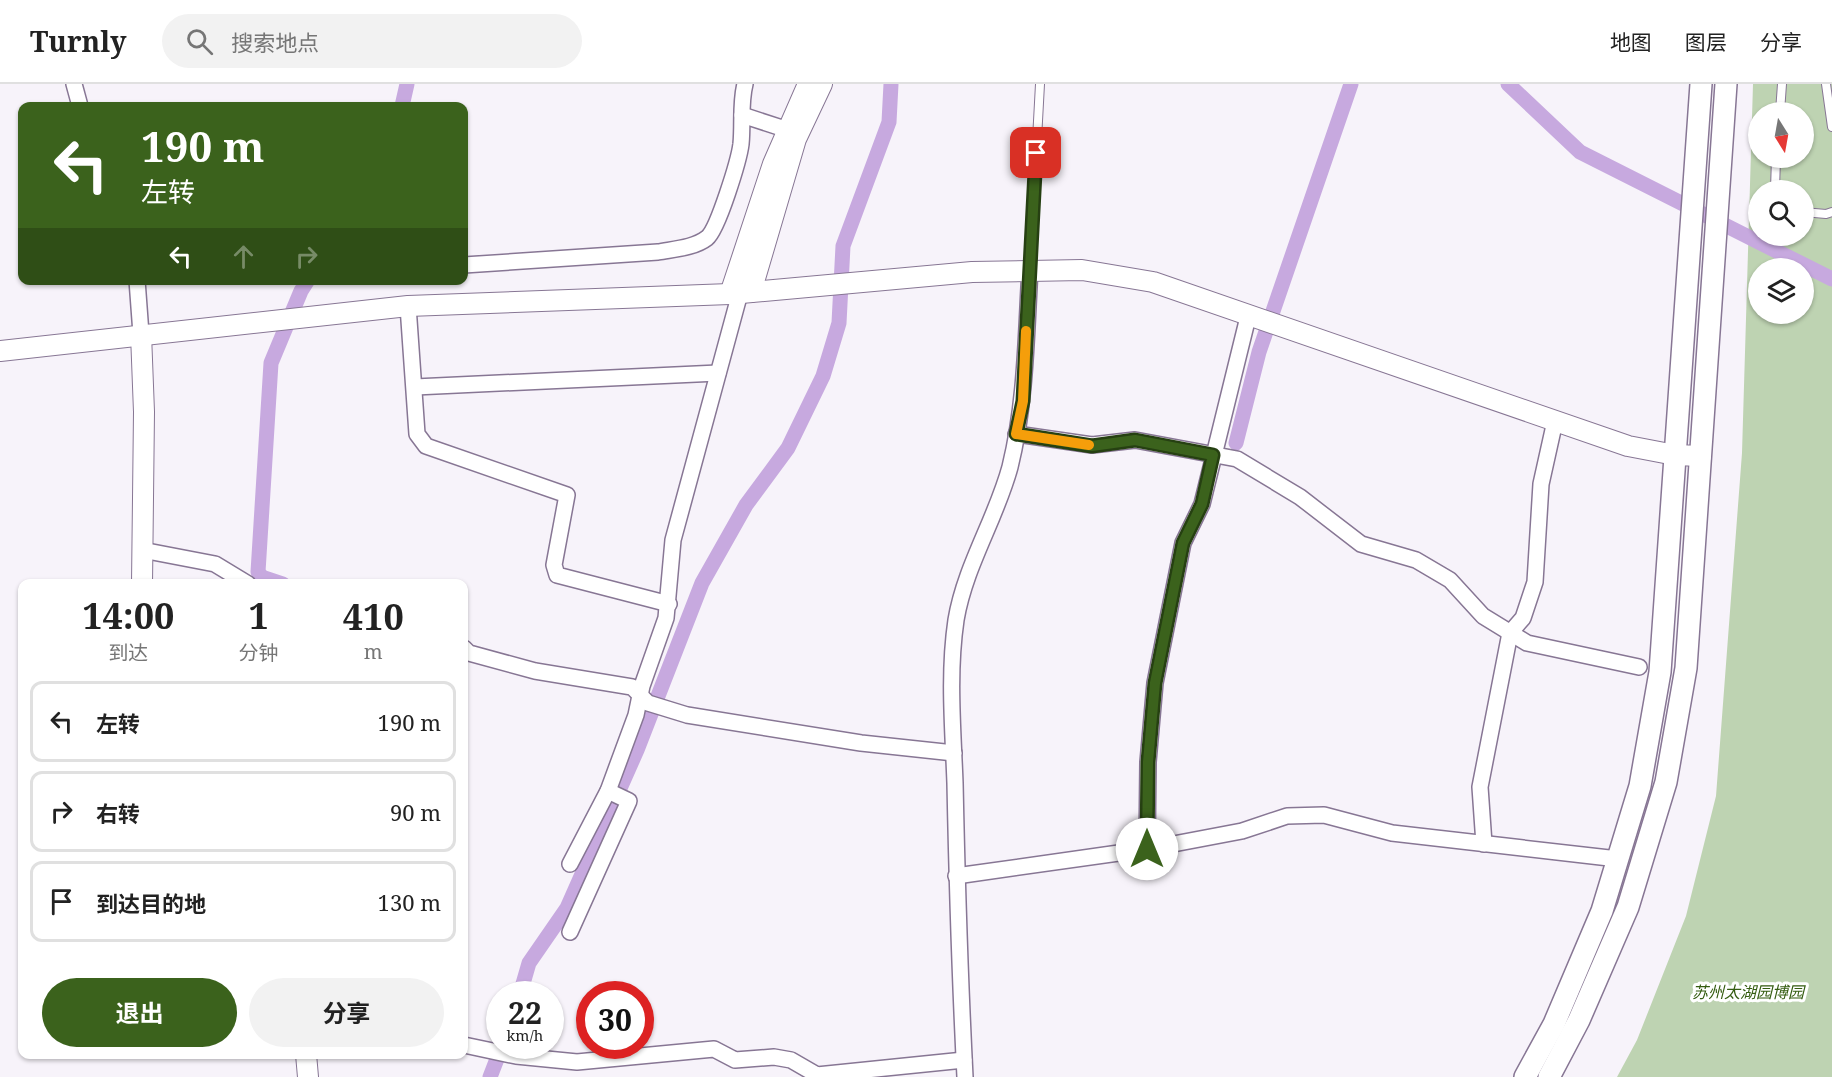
<!DOCTYPE html>
<html lang="zh">
<head>
<meta charset="utf-8">
<style>
	:root { --surface:#fff; --page:#f2f2f2; --text:#222; --muted:#767676; --line:#e0e0e0; --accent:#3b621c }
	body { margin:0; font-family:"Noto Serif","Noto Sans SC",serif; background:var(--page); color:var(--text); height:100vh; display:flex; flex-direction:column; font-size:22px; white-space:nowrap }
	* { box-sizing:border-box; margin:0 }
	p { font-size:20px; color:var(--muted) }
	.icon { flex:none; width:33px; height:33px; fill:none; stroke:currentColor; stroke-width:2; stroke-linecap:round; stroke-linejoin:round }
	.map { position:relative; flex:1; overflow:hidden }
	.panel { position:absolute; left:18px; top:495px; width:450px; height:480px; display:flex; flex-direction:column; background:var(--surface); border-radius:12px; box-shadow:0 2px 4px #0004 }
	.panel>* { flex:none }
	.top-card { position:absolute; left:18px; top:18px; width:450px; height:183px; border-radius:12px; box-shadow:0 2px 4px #0004; background:#3b621c; color:#fff; overflow:hidden }
	.needle { width:39px; rotate:169deg }
	.fabs { position:absolute; left:1748px; top:18px; display:grid; gap:12px }
	.fabs a { display:grid; place-items:center; width:66px; height:66px; border-radius:50%; background:var(--surface); box-shadow:0 2px 4px #0004; font-size:30px }
	.speed { position:absolute; left:486px; top:897px; display:flex; gap:12px; font-size:30px; font-weight:700; text-align:center }
	.speed>* { display:grid; place-content:center; width:78px; height:78px; border-radius:50%; background:var(--surface); box-shadow:0 2px 4px #0004; line-height:1 }
	.speed small { font-size:15px; font-weight:400 }
	.speed .limit { border:9px solid #d22; background:#fff; color:#111 }
	.pin { position:absolute; display:grid; place-items:center; width:51px; height:51px; color:#fff; margin:-26px; border-radius:12px; box-shadow:0 3px 9px #0006 }
	.me { position:absolute; width:66px; margin:-33px; rotate:0deg; stroke-linejoin:round; filter:drop-shadow(0 0 4px #0008) }
	.turn { display:flex; align-items:center; gap:21px; height:126px; padding:0 24px; font-size:27px }
	.turn .icon { width:78px; height:78px; stroke-width:2.5 }
	.turn b { display:block; font-size:42px; line-height:51px }
	.lanes { display:flex; align-items:center; height:57px; padding:0 24px; background:#0003; justify-content:center; gap:30px; direction:ltr }
	.lanes .off { opacity:.35 }
	.eta { display:flex; justify-content:space-evenly; align-items:center; height:102px; text-align:center }
	.eta b { font-size:36px; font-weight:700; line-height:42px }
	.primary-button { display:flex; gap:12px; margin-top:auto; padding:12px 24px }
	.primary-button a { flex:1; height:69px; border-radius:36px; background:var(--accent); color:#fff; font-size:24px; font-weight:700; line-height:69px; text-align:center }
	.primary-button a+a { background:var(--page); color:var(--text) }
	ul { padding:0; list-style:none }
	li { display:flex; align-items:center; gap:18px; height:81px; margin:0 12px 9px; padding:0 12px; border:3px solid var(--line); border-radius:12px }
	li div { flex:1 }
	li b { display:block; font-size:22px }
	li em { font-style:normal }
	header { display:flex; align-items:center; gap:36px; box-sizing:border-box; height:84px; padding:0 30px; background:var(--surface); border-bottom:2px solid var(--line) }
	header strong { font-size:28px }
	nav { display:flex; gap:33px; margin-inline-start:auto; font-size:21px }
	.search { width:420px; height:54px; background:var(--page); display:flex; align-items:center; gap:15px; box-sizing:border-box; padding:0 21px; border-radius:33px; color:var(--muted); font-size:22px }
	.map>svg:first-child { display:block }
	.green { fill:#bed3b2; fill-rule:evenodd }
	.lines { fill:none; stroke-linecap:round; stroke-linejoin:round }
	.canal { stroke:#c7a9df; stroke-width:15 }
	.service-casing { stroke:#877694; stroke-width:10 }
	.minor-casing { stroke:#877694; stroke-width:18 }
	.tertiary-casing { stroke:#877694; stroke-width:22 }
	.secondary-casing { stroke:#877694; stroke-width:24 }
	.service { stroke:#fff; stroke-width:8 }
	.minor { stroke:#fff; stroke-width:15 }
	.tertiary { stroke:#fff; stroke-width:20 }
	.secondary { stroke:#fff; stroke-width:21 }
	.route-casing { stroke:#264012; stroke-width:15 }
	.route { stroke:#3b621c; stroke-width:10 }
	.slow { stroke:#f59e0b; stroke-width:10 }
	.labels { text-anchor:middle; stroke-width:6; stroke-linejoin:round; paint-order:stroke }
	.park-label { font-size:16px; font-style:italic; fill:#345c10; stroke:#fff }
</style>
</head>
<body>
<header>
<strong>Turnly</strong>
<div class="search"><svg class="icon" aria-label="search" viewBox="0 0 24 24"><circle cx="10" cy="10" r="6"/><path d="M15 15l6 6"/></svg>搜索地点</div>
<nav><a>地图</a><a>图层</a><a>分享</a></nav>
</header>
<div class="map">
<svg width="1832" height="993" viewBox="0 0 1832 993">
	<rect width="100%" height="100%" fill="#f7f3fa"/>
	<path class="green" d="M1753 0H1832V993H1617L1637 956 1686 832 1716 712 1742 369ZM1758 28H1803V74H1758ZM1758 106H1803V152H1758ZM1758 184H1803V230H1758Z"/>
	<g class="lines">
		<g class="canal">
			<polyline points="1508,0 1580,68 1832,195"/>
			<polyline points="402,22 407,0"/>
			<polyline points="1236,359 1259,268 1351,0"/>
			<polyline points="283,500 262,493 258,488 271,279 301,207 308,196"/>
			<polyline points="520,910 529,879 567,824 637,666 702,499 746,421 788,364 823,292 839,239 843,162 889,38 891,0"/>
			<polyline points="490,993 502,962"/>
		</g>
		<g class="service-casing">
			<g id="service">
				<polyline points="1826,0 1832,43"/>
				<polyline points="1780,28 1782,0"/>
				<polyline points="1775,106 1776,74"/>
				<polyline points="1803,128 1826,130 1832,128"/>
				<polyline points="1030,185 1040,0"/>
			</g>
		</g>
		<g class="minor-casing">
			<g id="minor">
				<polyline points="74,0 80,22"/>
				<polyline points="742,31 788,46"/>
				<path d="M464 181 658 168C674 165 694 164 707 154 718 145 739 76 741 60 743 40 740 19 745 0"/>
				<polyline points="137,196 141,250"/>
				<polyline points="408,222 417,350 426,362 567,411 554,481 557,491 669,520"/>
				<polyline points="415,303 718,289"/>
				<polyline points="1016,350 1092,361 1135,356 1237,375 1300,413 1361,460 1416,476 1450,496 1483,532 1527,559 1639,583"/>
				<polyline points="142,466 215,480 248,500"/>
				<polyline points="464,564 469,569 535,587 632,603 648,619 687,631 861,659 954,669"/>
				<polyline points="1484,760 1480,703 1510,549 1523,534 1535,498 1541,400 1555,337"/>
				<polyline points="1147,765 1148,678 1155,599 1183,459 1202,420 1248,233"/>
				<polyline points="570,780 608,707 636,631 642,602 666,534 673,456 740,209"/>
				<polyline points="956,792 1147,765 1242,747 1287,732 1324,731 1392,749 1618,775"/>
				<polyline points="570,848 629,717 608,707"/>
				<polyline points="464,961 516,972 577,978 714,965 735,976 774,973 791,976 817,991 964,976"/>
				<path d="M965 993C960 895 957 797 955 699 953 645 948 590 956 536 965 482 996 435 1010 383 1026 318 1026 251 1030 185"/>
			</g>
		</g>
		<g class="tertiary-casing">
			<g id="tertiary">
				<polyline points="751,208 796,55 822,0"/>
				<polyline points="730,210 773,80 808,0"/>
				<polyline points="141,250 144,328 142,500"/>
				<polyline points="0,267 408,222 730,210 972,188 1082,186 1153,198 1628,362 1675,371 1701,372"/>
				<polyline points="306,970 308,993"/>
			</g>
		</g>
		<g class="secondary-casing">
			<g id="secondary">
				<polyline points="1525,993 1554,940 1602,827 1640,702 1660,588 1701,0"/>
				<polyline points="1549,993 1579,936 1628,823 1666,698 1686,584 1726,0"/>
			</g>
		</g>
		<use href="#service" class="service"/>
		<use href="#minor" class="minor"/>
		<use href="#tertiary" class="tertiary"/>
		<use href="#secondary" class="secondary"/>
	</g>
	<g class="lines">
		<g class="route-casing">
			<polyline id="route" points="1036,69 1023,317 1016,350 1092,362 1135,356 1213,371 1202,420 1183,459 1155,599 1148,678 1147,765"/>
		</g>
		<use href="#route" class="route"/>
		<polyline class="slow" points="1026,247 1023,317 1016,350 1089,361"/>
	</g>
	<g class="labels">
		<g class="park-label">
			<text x="1748" y="914">苏州太湖园博园</text>
		</g>
	</g>
</svg>
<div class="fabs">
<a><svg class="needle" viewBox="-14 -14 28 28"><path d="M0-13l5 13h-10z" fill="#e53935"/><path d="M0 13l5-13h-10z" fill="#767676"/></svg></a>
<a><svg class="icon" aria-label="search" viewBox="0 0 24 24"><circle cx="10" cy="10" r="6"/><path d="M15 15l6 6"/></svg></a>
<a><svg class="icon" aria-label="layers" viewBox="0 0 24 24"><path d="M12 4l9 5-9 5-9-5zM3 14l9 5 9-5"/></svg></a>
</div>
<div class="speed"><div>22<small>km/h</small></div><div class="limit">30</div></div>
<div class="pin" style="left:1036px;top:69px;background:#d93025"><svg class="icon" aria-label="arrive" viewBox="0 0 24 24"><path d="M6 21V4h12l-3 4 3 4H6"/></svg></div>
<svg class="me" style="left:1147px;top:765px" viewBox="-20 -20 40 40"><circle r="19" fill="#fff"/><path d="M0-13L10 11 0 6-10 11z" fill="#3b621c"/></svg>
<div class="top-card">
<div class="turn"><svg class="icon" aria-label="left" viewBox="0 0 24 24"><path d="M17 20v-9H6M10 6l-5 5 5 5"/></svg><div><b>190 m</b>左转</div></div>
<div class="lanes"><svg class="icon" aria-label="left" viewBox="0 0 24 24"><path d="M17 20v-9H6M10 6l-5 5 5 5"/></svg><svg class="icon off" aria-label="ahead" viewBox="0 0 24 24"><path d="M12 20V5M6 11l6-6 6 6"/></svg><svg class="icon off" aria-label="right" viewBox="0 0 24 24"><path d="M7 20v-9h11M14 6l5 5-5 5"/></svg></div>
</div>
<section class="panel">
<div class="eta">
<div><b>14:00</b><p>到达</p></div>
<div><b>1</b><p>分钟</p></div>
<div><b>410</b><p>m</p></div>
</div>
<ul>
<li><svg class="icon" aria-label="left" viewBox="0 0 24 24"><path d="M17 20v-9H6M10 6l-5 5 5 5"/></svg><div><b>左转</b></div><em>190 m</em></li>
<li><svg class="icon" aria-label="right" viewBox="0 0 24 24"><path d="M7 20v-9h11M14 6l5 5-5 5"/></svg><div><b>右转</b></div><em>90 m</em></li>
<li><svg class="icon" aria-label="arrive" viewBox="0 0 24 24"><path d="M6 21V4h12l-3 4 3 4H6"/></svg><div><b>到达目的地</b></div><em>130 m</em></li>
</ul>
<div class="primary-button"><a>退出</a><a>分享</a></div>
</section>
</div>
</body>
</html>
